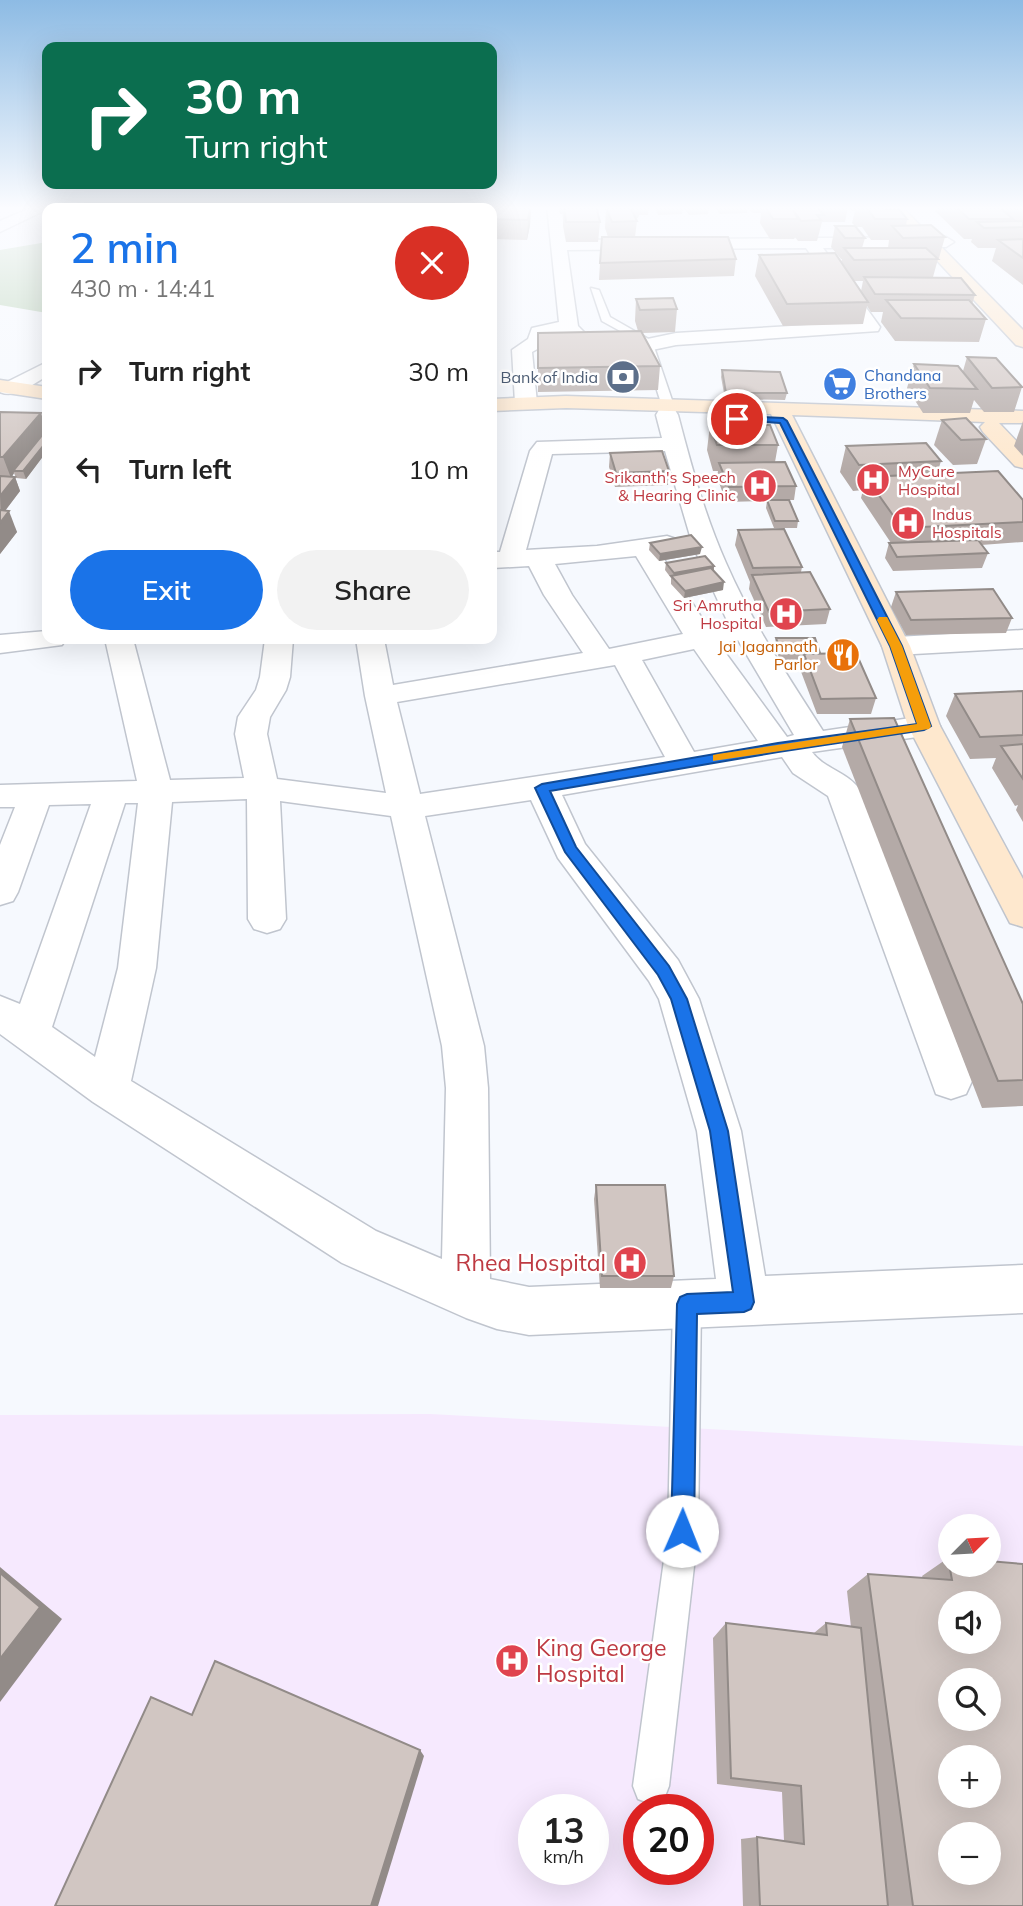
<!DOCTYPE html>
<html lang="en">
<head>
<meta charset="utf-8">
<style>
	:root { --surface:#fff; --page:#f2f2f2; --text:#222; --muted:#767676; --accent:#1a73e8 }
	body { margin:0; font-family:Mulish,sans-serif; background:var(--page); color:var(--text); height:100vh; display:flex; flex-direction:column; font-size:26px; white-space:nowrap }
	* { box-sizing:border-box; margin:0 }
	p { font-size:23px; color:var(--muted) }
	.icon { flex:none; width:38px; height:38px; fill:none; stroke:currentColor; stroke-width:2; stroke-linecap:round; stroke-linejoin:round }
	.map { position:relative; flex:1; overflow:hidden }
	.side { position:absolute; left:42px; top:203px; width:455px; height:441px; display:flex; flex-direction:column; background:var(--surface); border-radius:14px; box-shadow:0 7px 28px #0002 }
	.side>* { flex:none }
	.guide { position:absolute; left:42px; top:42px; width:455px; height:147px; border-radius:14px; box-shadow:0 7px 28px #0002; background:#0b6e4f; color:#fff; overflow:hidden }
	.needle { width:46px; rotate:66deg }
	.tools { position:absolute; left:938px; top:1514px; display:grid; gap:14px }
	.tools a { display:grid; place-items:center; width:63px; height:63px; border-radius:50%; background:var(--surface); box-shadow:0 7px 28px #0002; font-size:35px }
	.speed { position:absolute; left:518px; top:1794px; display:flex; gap:14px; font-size:35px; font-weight:700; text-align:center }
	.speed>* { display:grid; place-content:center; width:91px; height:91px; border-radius:50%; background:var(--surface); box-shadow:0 7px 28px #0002; line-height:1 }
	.speed small { font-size:18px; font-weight:400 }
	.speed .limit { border:10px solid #d22; background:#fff; color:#111 }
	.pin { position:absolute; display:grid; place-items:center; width:60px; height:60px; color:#fff; margin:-30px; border:4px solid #fff; border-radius:50%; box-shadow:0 2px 7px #0007 }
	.me { position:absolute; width:77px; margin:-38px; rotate:1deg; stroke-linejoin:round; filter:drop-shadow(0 0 5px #0008) }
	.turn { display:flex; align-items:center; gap:24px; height:147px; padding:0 28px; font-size:32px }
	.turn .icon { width:91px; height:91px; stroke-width:2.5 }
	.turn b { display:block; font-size:49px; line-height:60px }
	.round { display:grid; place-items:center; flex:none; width:74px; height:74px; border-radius:37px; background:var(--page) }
	.headline { display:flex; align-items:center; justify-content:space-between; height:119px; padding:0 28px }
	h1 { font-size:42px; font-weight:600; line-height:52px; color:var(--accent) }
	.cta { display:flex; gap:14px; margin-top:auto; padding:14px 28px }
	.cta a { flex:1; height:80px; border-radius:42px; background:var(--accent); color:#fff; font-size:28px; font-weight:600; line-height:80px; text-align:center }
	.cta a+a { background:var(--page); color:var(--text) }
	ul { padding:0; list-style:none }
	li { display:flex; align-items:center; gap:21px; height:98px; padding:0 28px }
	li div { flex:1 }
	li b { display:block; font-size:26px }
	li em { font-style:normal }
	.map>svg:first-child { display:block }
	.medical { fill:#f6e9fe; fill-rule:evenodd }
	.green { fill:#b9d3b7 }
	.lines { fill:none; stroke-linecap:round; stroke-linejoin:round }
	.lane-casing { stroke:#c0c5ce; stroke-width:3 }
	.street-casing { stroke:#c0c5ce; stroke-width:3 }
	.secondary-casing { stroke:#c0c5ce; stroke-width:3 }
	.lane { fill:#fff; fill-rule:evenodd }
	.street { fill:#fff; fill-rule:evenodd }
	.secondary { fill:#fee8ce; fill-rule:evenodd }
	.wall { fill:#b4aaa7; fill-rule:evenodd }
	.shaded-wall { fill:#928b88 }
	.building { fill:#d1c6c2; stroke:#928b88; stroke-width:2; fill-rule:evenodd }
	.route { fill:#1a73e8; stroke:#114b97; stroke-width:2 }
	.slow { fill:#f59e0b }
	.labels { text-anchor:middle; stroke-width:5; stroke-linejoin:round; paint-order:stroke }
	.far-shop-label { font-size:16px; fill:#366cbe; stroke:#fff; text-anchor:start }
	.far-service-label { font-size:16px; fill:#4e5e75; stroke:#fff; text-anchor:end }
	.far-health-label { font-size:16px; fill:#be3a42; stroke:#fff; text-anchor:start }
	.far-food-label { font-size:16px; fill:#c56008; stroke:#fff; text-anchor:end }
	.near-health-label { font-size:23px; fill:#be3a42; stroke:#fff; text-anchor:end }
</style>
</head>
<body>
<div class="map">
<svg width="1023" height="1906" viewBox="0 0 1023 1906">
	<rect width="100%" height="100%" fill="#f6f9fe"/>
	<path class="medical" d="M430 1414 1023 1446V1906H0V1415ZM950 1526H989V1564H950ZM950 1603H989V1642H950ZM950 1680H989V1718H950ZM950 1757H989V1796H950ZM534 1810H593V1869H534ZM639 1810H698V1869H639ZM950 1834H989V1872H950Z"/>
	<polygon class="green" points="47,242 47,313 0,305 0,250"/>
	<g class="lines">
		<g class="lane-casing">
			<g id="lane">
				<polygon points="591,288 599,290 610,317 652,341 673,403 671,405 661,403 642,343 602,321"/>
				<polygon points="687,1291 697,1295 701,1304 698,1531 669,1786 664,1799 651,1804 638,1799 633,1786 668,1531 673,1304 677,1295"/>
			</g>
		</g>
		<g class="street-casing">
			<g id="street">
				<polygon points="35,206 54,206 0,232 0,221"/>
				<path d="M547 206H561L566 240 946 237 954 242 946 247 823 248 880 327 878 331 676 345 633 354 599 350 589 344 599 338 633 342 676 333 858 322 806 248 567 250 578 326 588 336C577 352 559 351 541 347L532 352 537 403 533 407H519L515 403 512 350 528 339 532 328 559 322ZM560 333 568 336 561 339 546 336Z"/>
				<path d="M47 362V376C33 384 15 399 0 392L1 385Z"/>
				<path d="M667 409 675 410 678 415C691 465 705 516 726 563 752 623 788 676 823 731L924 716 935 719 940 726 935 733 924 736 812 752C824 769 848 772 860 790L972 1081 966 1094 951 1099 936 1094 828 796 793 773 782 757 562 795 585 844 678 960 699 999 741 1131 765 1276 1023 1265V1313L529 1335 497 1329 466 1318 342 1263 93 1102 0 1034V996L20 1004 91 804 49 805 18 892 13 901 0 905V845L15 807H0V785L137 781 105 639H133L170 780 244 778 235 734 238 717 256 690 260 677 265 639H293L290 677 286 690 270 717 267 734 277 779 386 793 365 696 356 639H384L393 685 583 653 544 595 529 566 492 568V552H500L530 451 537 442 662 438 656 415 659 410ZM665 451 693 546 729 625 709 629 660 553 676 549 680 544 676 539 667 536 597 546 526 550 552 454ZM636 556 683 634 609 649 572 595 555 564ZM738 640 794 735 787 737 719 644ZM694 649 758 741 694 752 642 660ZM615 665 665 757 420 794 397 702ZM247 799 248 919 254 929 267 933 280 929 286 919 280 801 391 816 442 1046 446 1088 442 1259 376 1231 131 1081 156 968 172 802ZM531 800 558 858 649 981 659 999 697 1131 716 1279 529 1287 490 1279 488 1088 484 1046 425 816ZM125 803H138L118 968 95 1057 52 1027Z"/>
				<polygon points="1023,630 1023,648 896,655 886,652 882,646 886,640 896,637"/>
				<polygon points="47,631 47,639 66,639 62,645 0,653 0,635"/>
			</g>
		</g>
		<g class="secondary-casing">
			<g id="secondary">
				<polygon points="886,206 901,206 1023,330 1023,347 1016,345"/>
				<polygon points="0,380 47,387 47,399 0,392"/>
				<polygon points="566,396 1023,411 1023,423 999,423 1023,448 1023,468 1015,466 983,432 980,427 985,422 792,415 910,646 940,726 1023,879 1023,927 1010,923 908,726 882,646 771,414 566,408 492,411 492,399"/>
			</g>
		</g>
		<use href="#lane" class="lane"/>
		<use href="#street" class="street"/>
		<use href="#secondary" class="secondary"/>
	</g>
	<g class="wall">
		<polygon points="144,206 200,206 198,208 145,208"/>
		<polygon points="447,206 531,206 530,225 527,240 492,239 492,208 447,208"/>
		<polygon points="558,206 596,206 600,222 598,242 566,242 563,226 563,214 560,214"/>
		<polygon points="608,206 649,206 648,215 639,215 638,218 635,219 637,221 635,237 736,259 734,276 599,280 600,263 608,237 605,228 606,208 608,208"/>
		<polygon points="654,206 709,206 708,214 689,215 683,207 682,214 658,215"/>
		<polygon points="714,206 848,206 845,222 822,222 817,241 798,241 795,237 794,239 770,239 760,223 761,213 753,213 748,208 747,213 720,214"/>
		<path d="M848 206H887L886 208 907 219 906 226 945 237 939 258H937L938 259 933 277 975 295 972 304 986 319 979 342 895 341 881 322 883 312H871L867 306 863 324 783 326 755 276 759 255 841 263 842 259H841L831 247 835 226H855L852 223 855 211H852ZM856 227H862L871 240H889L888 248H862L865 238ZM854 281H863L861 291Z"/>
		<polygon points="937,206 1023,206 1023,285 992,261 996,248 978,248 971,242 972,239 964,239 935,211"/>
		<polygon points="636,299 677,309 675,332 642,333 660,366 658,390 538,392 538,333 638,331 635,321"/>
		<polygon points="967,357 1022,387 1014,412 984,412 974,400 970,413 923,413 907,388 914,364 963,371"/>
		<polygon points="722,370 787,393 785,400 725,399 721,377"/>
		<polygon points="0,412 41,413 46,430 47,429 47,451 26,479 16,478 14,473 12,477 15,477 20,491 5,511 17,532 0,554"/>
		<polygon points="942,420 986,439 977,464 953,465 934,445"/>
		<polygon points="1023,421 1023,456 1014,446"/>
		<polygon points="710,425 778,445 775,462 796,486 794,500 789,500 798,521 797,528 774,528 766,508 767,501 726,502 717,477 718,471 713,471 707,450"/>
		<polygon points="846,446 941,461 937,474 1023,500 1023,542 981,545 988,553 982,568 893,571 885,558 889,543 891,543 861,498 863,490 853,491 840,472"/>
		<polygon points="610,453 669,471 668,485 615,487 609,467"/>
		<polygon points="738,530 802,567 801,572 830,609 826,624 766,627 749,589 750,582 735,545"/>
		<polygon points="650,543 700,554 659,561 649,550"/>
		<polygon points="666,563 714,566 714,571 723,590 684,598 671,584 671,578 665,570"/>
		<polygon points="896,592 1012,618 1006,633 906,635 891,607"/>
		<polygon points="776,638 820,654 876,698 871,714 817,714 800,669 802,661 780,661 775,646"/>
		<polygon points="1023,691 1023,822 1016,810 1018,805 1015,806 992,768 996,758 970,759 946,716 955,694"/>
		<polygon points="850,719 1023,1004 1023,1106 982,1108 842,747"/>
		<polygon points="596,1185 674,1276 671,1288 600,1288 594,1199"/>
		<polygon points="948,1558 1023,1906 743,1906 741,1839 757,1837 784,1841 782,1792 717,1784 713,1638 726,1623 814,1633 826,1623 851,1627 847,1591 868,1574 923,1578 922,1576"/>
	</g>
	<g class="shaded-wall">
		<polygon points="189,206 200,206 198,208 189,208"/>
		<polygon points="531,206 530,225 527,240 528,220"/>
		<polygon points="41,413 47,433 13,471 14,473 11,478 3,457"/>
		<polygon points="47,441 47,451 26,479 23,471"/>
		<polygon points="15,477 20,491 1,516 0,496"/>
		<polygon points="9,511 17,532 0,554 0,523"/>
		<polygon points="702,547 700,554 659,561 660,554"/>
		<polygon points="714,566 713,574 673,579 674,573"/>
		<polygon points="724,582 723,590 684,598 685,591"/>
		<polygon points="0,1567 62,1619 0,1702"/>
		<polygon points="420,1750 424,1756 378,1906 371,1906"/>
	</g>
	<g class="building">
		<polygon points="488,206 530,206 528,220 492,219 492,208 487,208"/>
		<polygon points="564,206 596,206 600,222 566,222"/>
		<polygon points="765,206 816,206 824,215 817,215 821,220 801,221 793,210 798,219 773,219"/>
		<polygon points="859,206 884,206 886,209 899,209 907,219 875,219 866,207 860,207"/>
		<polygon points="955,206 998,206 1013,219 969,219"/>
		<polygon points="630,207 637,221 612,222 606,208"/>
		<polygon points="1023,221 1023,227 984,228 977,222"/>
		<polygon points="931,225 945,237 903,238 892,226"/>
		<polygon points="835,226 855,226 865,238 845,238"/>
		<polygon points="602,237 728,237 736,259 600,263"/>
		<polygon points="1023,239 1023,258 998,240"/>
		<polygon points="844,248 926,248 938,259 854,260"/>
		<polygon points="835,253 868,302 787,304 759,255"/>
		<polygon points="864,277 961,278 975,295 875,294"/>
		<polygon points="673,298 677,309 640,310 636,299"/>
		<polygon points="886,300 969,300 986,319 901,318"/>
		<polygon points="641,331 660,366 538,368 538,333"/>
		<polygon points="967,357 996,358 1022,387 992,388"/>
		<polygon points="914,364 958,366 977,389 930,388"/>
		<polygon points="722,370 780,372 787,393 726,393"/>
		<polygon points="0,412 41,413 3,457 0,457"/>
		<polygon points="966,418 986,439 961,440 942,420"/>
		<polygon points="710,425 770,425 778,445 717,445"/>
		<polygon points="47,429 47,441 23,471 13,471"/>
		<polygon points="926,443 941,461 859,465 846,446"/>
		<polygon points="662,451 669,471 616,473 610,453"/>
		<polygon points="785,462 796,486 729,487 719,463"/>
		<polygon points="998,471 1023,500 1023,522 902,528 866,477"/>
		<polygon points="0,476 15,477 0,496"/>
		<polygon points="767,500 789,500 798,521 775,521"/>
		<polygon points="0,510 9,511 0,523"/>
		<polygon points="784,529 802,567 753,568 738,530"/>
		<polygon points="691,535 702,547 660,554 650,543"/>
		<polygon points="978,540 988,553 897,557 889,543"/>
		<polygon points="705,556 714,566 674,573 666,563"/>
		<polygon points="711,568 724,582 685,591 671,576"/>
		<polygon points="810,572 830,609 769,612 752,575"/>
		<polygon points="993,589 1012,618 911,620 896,592"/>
		<polygon points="776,638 815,638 820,653 781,653"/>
		<polygon points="856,653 876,698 821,699 804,654"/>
		<polygon points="1023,691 1023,735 980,737 955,694"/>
		<polygon points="894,718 1023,1004 1023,1080 998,1081 850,719"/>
		<polygon points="1023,744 1023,779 1001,746"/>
		<polygon points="596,1185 665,1185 674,1276 602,1276"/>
		<path d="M948 1558H950V1564H989V1561L1023 1564V1906H913L868 1574 952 1580ZM950 1603H989V1642H950ZM950 1680H989V1718H950ZM950 1757H989V1796H950ZM950 1834H989V1872H950Z"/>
		<polygon points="0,1573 40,1607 0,1659"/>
		<polygon points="726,1623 827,1635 826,1623 861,1628 888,1906 760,1906 757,1837 804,1844 801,1786 731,1778"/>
		<polygon points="215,1661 420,1750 371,1906 55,1906 151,1697 192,1715"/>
	</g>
	<linearGradient id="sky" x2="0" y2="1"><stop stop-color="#8dbbe4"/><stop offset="0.44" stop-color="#fbfcff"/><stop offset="1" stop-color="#fbfcff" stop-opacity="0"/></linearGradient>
	<rect width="1023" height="473" fill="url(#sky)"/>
	<polygon class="route" points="737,416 783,418 787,421 902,646 931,726 924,730 778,752 550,791 576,847 669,966 687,999 728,1131 754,1302 751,1309 744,1312 697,1314 694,1531 691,1539 682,1542 674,1539 671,1531 677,1304 680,1297 687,1294 733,1292 710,1131 671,999 658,975 565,852 535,788 542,784 778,743 917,724 890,646 780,423 733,420 733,417"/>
	<polygon class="slow" points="879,617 887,617 902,646 931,726 929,729 713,761 713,755 718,754 917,724 890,646 877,620"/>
	<defs>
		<g id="bank-disc" transform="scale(1.75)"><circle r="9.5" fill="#5c6f8a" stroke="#fff"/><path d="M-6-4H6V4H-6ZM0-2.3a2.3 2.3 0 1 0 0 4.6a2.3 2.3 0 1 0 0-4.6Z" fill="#fff"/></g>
		<g id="supermarket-disc" transform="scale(1.75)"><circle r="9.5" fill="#3f7fe0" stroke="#fff"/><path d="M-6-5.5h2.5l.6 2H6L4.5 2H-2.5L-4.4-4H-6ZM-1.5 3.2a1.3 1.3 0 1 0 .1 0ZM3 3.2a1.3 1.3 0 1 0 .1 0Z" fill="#fff"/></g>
		<g id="hospital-disc" transform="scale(1.75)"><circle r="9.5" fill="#e0444e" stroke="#fff"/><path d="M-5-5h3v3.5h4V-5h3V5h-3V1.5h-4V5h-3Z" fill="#fff"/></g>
		<g id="restaurant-disc" transform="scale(1.75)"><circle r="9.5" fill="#e8710a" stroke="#fff"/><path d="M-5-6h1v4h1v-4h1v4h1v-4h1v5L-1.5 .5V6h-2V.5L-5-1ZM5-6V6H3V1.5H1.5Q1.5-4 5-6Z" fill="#fff"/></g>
	</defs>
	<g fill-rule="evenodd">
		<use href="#bank-disc" x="623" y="377"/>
		<use href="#supermarket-disc" x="840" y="384"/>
		<use href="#hospital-disc" x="873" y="480"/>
		<use href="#hospital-disc" x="760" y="486"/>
		<use href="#hospital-disc" x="908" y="523"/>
		<use href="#hospital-disc" x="786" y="614"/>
		<use href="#restaurant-disc" x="843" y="655"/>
		<use href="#hospital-disc" x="630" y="1263"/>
		<use href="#hospital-disc" x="512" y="1661"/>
	</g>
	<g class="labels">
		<g class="far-shop-label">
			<text x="864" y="381">Chandana<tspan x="864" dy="18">Brothers</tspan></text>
		</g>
		<g class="far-service-label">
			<text x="598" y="383">Bank of India</text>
		</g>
		<g class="far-health-label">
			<text x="898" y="477">MyCure<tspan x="898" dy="18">Hospital</tspan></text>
			<text x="736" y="483" text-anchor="end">Srikanth's Speech<tspan x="736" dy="18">&amp; Hearing Clinic</tspan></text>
			<text x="932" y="520">Indus<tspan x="932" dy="18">Hospitals</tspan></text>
			<text x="762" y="611" text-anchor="end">Sri Amrutha<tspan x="762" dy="18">Hospital</tspan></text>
		</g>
		<g class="far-food-label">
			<text x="818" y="652">Jai Jagannath<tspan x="818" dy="18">Parlor</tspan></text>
		</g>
		<g class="near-health-label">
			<text x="606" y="1271">Rhea Hospital</text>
			<text x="536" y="1656" text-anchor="start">King George<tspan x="536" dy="26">Hospital</tspan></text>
		</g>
	</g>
</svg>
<div class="tools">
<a><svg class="needle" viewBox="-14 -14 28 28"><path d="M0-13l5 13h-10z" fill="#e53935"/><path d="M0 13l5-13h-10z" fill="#767676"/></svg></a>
<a><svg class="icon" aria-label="sound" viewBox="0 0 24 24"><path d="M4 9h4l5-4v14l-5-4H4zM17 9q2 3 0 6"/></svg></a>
<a><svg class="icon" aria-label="search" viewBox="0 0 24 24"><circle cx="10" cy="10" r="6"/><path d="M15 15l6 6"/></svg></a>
<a>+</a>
<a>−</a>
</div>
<div class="speed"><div>13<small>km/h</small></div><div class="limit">20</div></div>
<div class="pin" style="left:737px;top:419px;background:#d93025"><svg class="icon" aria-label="arrive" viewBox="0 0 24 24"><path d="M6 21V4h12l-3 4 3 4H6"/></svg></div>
<svg class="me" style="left:682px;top:1531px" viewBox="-20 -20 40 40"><circle r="19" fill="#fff"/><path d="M0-13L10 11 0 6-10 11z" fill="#1a73e8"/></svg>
<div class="guide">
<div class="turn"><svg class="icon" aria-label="right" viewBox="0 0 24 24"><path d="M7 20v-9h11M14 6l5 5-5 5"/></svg><div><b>30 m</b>Turn right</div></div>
</div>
<section class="side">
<div class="headline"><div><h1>2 min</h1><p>430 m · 14:41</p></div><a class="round" style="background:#d93025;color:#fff"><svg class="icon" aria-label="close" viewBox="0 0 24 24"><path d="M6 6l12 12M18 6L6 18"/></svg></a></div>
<ul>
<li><svg class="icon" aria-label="right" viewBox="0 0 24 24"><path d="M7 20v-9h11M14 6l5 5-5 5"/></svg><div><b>Turn right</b></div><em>30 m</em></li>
<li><svg class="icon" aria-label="left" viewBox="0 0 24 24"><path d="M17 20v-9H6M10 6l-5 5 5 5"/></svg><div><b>Turn left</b></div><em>10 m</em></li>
</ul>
<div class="cta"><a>Exit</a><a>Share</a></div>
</section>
</div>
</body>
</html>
